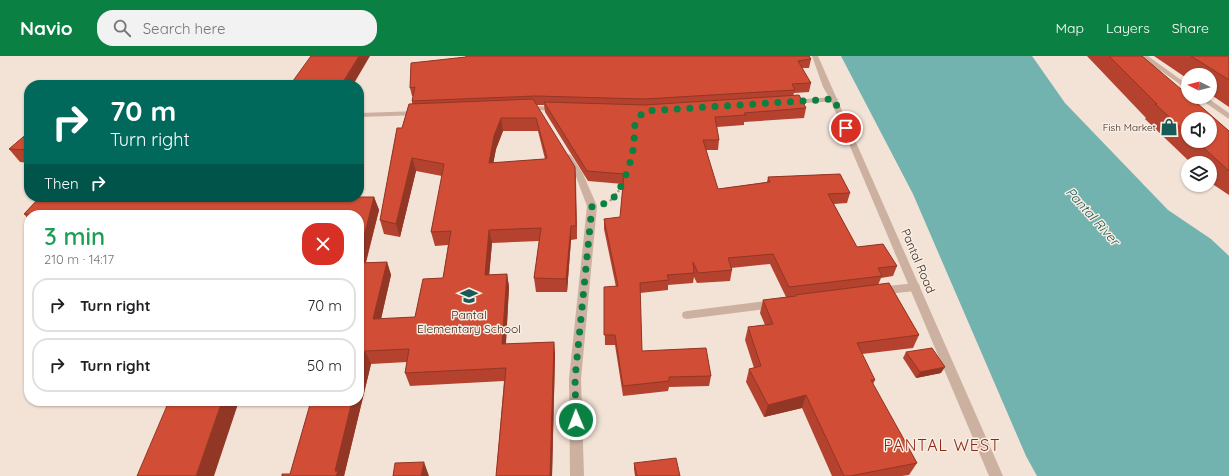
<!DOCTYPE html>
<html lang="en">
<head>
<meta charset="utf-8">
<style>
	:root { --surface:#fff; --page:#f2f2f2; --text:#202124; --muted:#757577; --line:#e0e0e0; --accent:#0b8043 }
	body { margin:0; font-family:Quicksand,sans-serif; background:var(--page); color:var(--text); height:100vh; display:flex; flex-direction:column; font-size:15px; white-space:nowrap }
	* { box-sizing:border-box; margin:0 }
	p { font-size:13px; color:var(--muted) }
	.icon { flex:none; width:22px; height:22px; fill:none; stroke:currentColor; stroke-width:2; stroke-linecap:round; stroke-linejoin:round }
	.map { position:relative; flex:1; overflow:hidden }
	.drawer { position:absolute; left:24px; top:154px; width:340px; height:196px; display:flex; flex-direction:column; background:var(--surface); border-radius:16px; box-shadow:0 1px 3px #0004 }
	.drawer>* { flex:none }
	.banner { position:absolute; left:24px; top:24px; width:340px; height:122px; border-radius:16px; box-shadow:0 1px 3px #0004; background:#00695c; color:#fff; overflow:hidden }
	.needle { width:26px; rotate:276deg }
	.controls { position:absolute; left:1181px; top:12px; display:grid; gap:8px }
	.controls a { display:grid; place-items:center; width:36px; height:36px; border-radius:50%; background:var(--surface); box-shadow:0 1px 3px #0004; font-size:20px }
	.pin { position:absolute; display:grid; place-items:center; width:34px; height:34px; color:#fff; margin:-17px; border:2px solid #fff; border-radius:50%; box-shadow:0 1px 4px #0007 }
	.me { position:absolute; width:44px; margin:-22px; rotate:359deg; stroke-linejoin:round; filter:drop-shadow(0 0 3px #0008) }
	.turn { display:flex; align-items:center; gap:14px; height:84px; padding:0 20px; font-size:18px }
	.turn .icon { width:52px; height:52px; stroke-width:2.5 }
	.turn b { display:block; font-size:28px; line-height:34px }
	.then { display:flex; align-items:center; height:38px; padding:0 20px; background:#0003; gap:8px; font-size:15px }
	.round { display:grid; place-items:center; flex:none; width:42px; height:42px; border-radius:16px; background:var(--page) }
	.overview { display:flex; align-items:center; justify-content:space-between; height:68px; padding:0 20px }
	h1 { font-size:24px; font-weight:600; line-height:30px; color:#1e9e55 }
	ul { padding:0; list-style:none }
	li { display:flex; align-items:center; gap:12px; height:54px; margin:0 8px 6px; padding:0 12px; border:2px solid var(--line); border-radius:16px }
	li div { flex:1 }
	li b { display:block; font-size:15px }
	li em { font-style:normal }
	header { display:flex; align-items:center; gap:24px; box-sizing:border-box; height:56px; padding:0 20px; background:var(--accent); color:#fff }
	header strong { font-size:19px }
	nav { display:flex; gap:22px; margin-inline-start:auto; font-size:14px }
	.search { width:280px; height:36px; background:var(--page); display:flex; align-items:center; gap:10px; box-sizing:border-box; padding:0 14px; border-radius:16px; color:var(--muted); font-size:15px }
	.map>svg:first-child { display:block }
	.water { fill:#72b2af }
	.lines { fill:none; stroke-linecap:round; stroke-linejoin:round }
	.path { stroke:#b79a8b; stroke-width:2.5; stroke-dasharray:2 2; stroke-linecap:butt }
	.service { fill:#ccb1a1; fill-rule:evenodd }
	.minor { fill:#ccb1a1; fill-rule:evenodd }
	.tertiary { fill:#ccb1a1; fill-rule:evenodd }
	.wall { fill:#b4422e; fill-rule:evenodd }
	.shaded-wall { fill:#923625 }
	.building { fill:#d14d35; stroke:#923625; fill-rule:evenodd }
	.route { stroke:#0b8043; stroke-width:7; stroke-dasharray:0 12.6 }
	.labels { text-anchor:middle; stroke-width:3; stroke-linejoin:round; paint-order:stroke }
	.far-poi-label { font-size:10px; fill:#352824; stroke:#faede2; text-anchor:end }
	.street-label { font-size:12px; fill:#352824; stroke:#faede2 }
	.poi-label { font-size:12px; fill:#352824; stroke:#faede2 }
	.water-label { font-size:13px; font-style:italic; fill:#175a58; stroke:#faede2 }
	.near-neighbourhood-label { font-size:16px; letter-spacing:1px; fill:#8b2817; stroke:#faede2 }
</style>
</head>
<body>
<header>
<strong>Navio</strong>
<div class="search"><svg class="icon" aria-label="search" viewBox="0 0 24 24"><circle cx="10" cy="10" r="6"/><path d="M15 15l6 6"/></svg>Search here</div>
<nav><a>Map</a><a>Layers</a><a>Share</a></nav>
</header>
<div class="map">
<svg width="1229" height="420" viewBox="0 0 1229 420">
	<rect width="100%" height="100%" fill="#f3e2d6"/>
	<polygon class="water" points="841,0 1032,0 1065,47 1168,154 1211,183 1229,200 1229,420 1037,420 1026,400 913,138"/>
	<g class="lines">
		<polyline class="path" points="610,145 622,131 623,127"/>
		<g class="service">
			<polygon points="1140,0 1148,0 1188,29 1188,34"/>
			<polygon points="1197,41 1206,41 1229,57 1229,63"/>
			<polygon points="915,227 919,228 920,231 919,234 915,235 879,239 875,238 874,235 875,232 879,231"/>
			<polygon points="774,244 778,245 779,248 778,251 774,252 687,263 683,262 682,259 683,256 687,255"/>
		</g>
		<g class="minor">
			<polygon points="834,41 838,43 837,45 790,48 786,46 790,44"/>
			<polygon points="534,50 558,51 562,53 558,55 537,54 534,54"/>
			<polygon points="419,55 422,55 422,59 359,61 359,57"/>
			<polygon points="568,98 571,99 583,118 597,150 581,323 584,420 570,420 569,323 587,150 575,118 564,101"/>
		</g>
		<polygon class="tertiary" points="812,0 818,0 1003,420 989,420 830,43 823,31"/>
	</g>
	<g class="wall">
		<path d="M466 0H809L811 3 809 12H802L811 27 809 36 794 37 793 40 799 39 806 52 804 62 744 66V69L717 71 719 84 718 94H706L718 133 767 126 768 121 840 118 850 137 847 147 834 148 857 191 883 188 897 210 893 220 881 222 878 229 889 227 919 279 913 292 862 298 875 324 873 328 917 407 909 419 902 420H832L802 352 764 361 746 326 749 313 754 312 745 284 748 271 765 269 760 257 763 244 786 241 770 208 731 212 732 214 730 225 697 227 694 221 693 227 668 229V234L640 237 642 295 706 292 711 320 709 330 669 331 668 335 623 340 615 289H605L604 231H616L604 173V163L620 161 623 128 588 125 545 56 544 49H536L575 111 577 183 571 184 567 236H536L534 222 539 185 492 187 489 219 507 218 509 231 506 288 554 286 555 299 552 420H496L504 325 410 330 405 317 407 306 371 308 344 420H282V418H290L311 345H359V159H29V164L24 158 40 141H374L379 154 366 207 387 206 391 219 381 263 415 261 423 223 443 222 448 189 435 190 431 176 442 120 416 115 400 181 384 178 380 164 397 72H402L409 48H412V45L413 40H412L410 32 411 7 466 1ZM503 75H538L545 103 493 107 496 93Z"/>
		<path d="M1087 0H1142L1229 75V139L1214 129 1210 126V107H1191L1145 63 1146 62ZM1188 63 1210 85H1188Z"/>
		<polygon points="1154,0 1229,0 1229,51 1210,38 1210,19 1188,19 1188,23"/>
		<polygon points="29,76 29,107 20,106 9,93"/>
		<polygon points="906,296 941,317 916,322 903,302"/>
		<polygon points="634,407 680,420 635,420 634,413"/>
	</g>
	<g class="shaded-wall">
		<polygon points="359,0 370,0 353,29 341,29"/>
		<polygon points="501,62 503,75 496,93 491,120 489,107 494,80"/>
		<polygon points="412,102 416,115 400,181 396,168"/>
		<polygon points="575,111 576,124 577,183 576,170"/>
		<polygon points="374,141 379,154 362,220 359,212 359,200"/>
		<polygon points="571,170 571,184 567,236 566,223"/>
		<polygon points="489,174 492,187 488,232 485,219"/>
		<polygon points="387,206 391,219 378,276 373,263"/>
		<polygon points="507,218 509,231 505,301 502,288"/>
		<polygon points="554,286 555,299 552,420 550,420"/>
		<polygon points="365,295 371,308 344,420 336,420 335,415 352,345 359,345 359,318"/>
		<polygon points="945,311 941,317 916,322 920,316"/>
		<polygon points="806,339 802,352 764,361 768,349"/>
		<polygon points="222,345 239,345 214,420 196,420"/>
		<polygon points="424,406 429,420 421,420"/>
	</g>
	<g class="building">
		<polygon points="311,0 359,0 341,29 290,29"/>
		<polygon points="466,0 809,0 811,3 798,5 811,27 792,28 795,34 645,43 536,40 412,45 415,31 410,32 411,7 466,1"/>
		<polygon points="1109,0 1142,0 1188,39 1188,41 1190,41 1229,75 1229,115 1196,85 1210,85 1210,63 1188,63 1188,78 1155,48 1157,48"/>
		<polygon points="1191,0 1229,0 1229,24"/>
		<polygon points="799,39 806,52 744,57 746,59 715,61 719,84 703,84 718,133 770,126 768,121 840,118 850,137 828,138 857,191 883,188 897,210 878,212 882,220 789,231 773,198 728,202 732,214 698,217 693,206 694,217 667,219 669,224 640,227 642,295 706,292 711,320 669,321 669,325 623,330 615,279 604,279 604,231 618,230 604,163 620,161 624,118 587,115 544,46 645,49"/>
		<path d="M533 43 575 111 576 170H571L566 223 534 222 541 172 489 174 485 219 507 218 502 288 554 286 550 420H496L506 312 405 317 409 293 365 295 359 318V207L387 206 373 263 415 261 423 223 443 222 451 175 431 176 444 108 412 102 396 168 380 164 397 72H402L409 48ZM501 62H536L547 102 544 103 489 107 494 80Z"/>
		<polygon points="29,76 29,94 9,93"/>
		<polygon points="40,141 374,141 359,200 359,159 56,159 57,159 24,158"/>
		<polygon points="889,227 919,279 857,287 875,324 871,324 917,407 850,420 844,420 806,339 768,349 749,313 761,310 748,271 773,268 763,244 796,240 795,239"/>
		<polygon points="932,292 945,311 920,316 906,296"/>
		<polygon points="169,345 222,345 196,420 137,420"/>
		<polygon points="311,345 352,345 335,415 338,415 336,420 282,420 282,418 290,418"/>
		<polygon points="676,402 680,420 637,420 634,407"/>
		<polygon points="424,406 421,420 393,420 395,407"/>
	</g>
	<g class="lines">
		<path class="route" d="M576 364 575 323 592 150C597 149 606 148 610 145 622 137 634 99 634 85 635 69 632 67 645 55L834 43 846 72"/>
	</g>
	<defs>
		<g id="shop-bare" transform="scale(1.38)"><path d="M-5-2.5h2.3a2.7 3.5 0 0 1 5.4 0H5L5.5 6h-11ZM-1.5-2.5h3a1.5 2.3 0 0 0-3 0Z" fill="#175a58" stroke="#faede2" stroke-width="2.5" paint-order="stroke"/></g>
		<g id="school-bare" transform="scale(1.38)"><path d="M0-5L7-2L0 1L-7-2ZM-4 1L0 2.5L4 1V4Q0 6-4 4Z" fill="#175a58" stroke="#faede2" stroke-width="2.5" paint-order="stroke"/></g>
	</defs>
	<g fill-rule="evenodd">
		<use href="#shop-bare" x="1169" y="71"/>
		<use href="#school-bare" x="469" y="240"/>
	</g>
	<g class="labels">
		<g class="far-poi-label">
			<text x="1156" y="75">Fish Market</text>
		</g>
		<g class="street-label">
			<text transform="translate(918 205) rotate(67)" y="4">Pantal Road</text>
		</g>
		<g class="poi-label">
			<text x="469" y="263">Pantal<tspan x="469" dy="14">Elementary School</tspan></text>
		</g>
		<g class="water-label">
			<text transform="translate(1093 160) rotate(48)" y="5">Pantal River</text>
		</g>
		<g class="near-neighbourhood-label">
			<text x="942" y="395">PANTAL WEST</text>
		</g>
	</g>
</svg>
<div class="controls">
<a><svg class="needle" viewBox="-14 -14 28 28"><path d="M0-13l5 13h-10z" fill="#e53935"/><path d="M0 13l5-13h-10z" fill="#757577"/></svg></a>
<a><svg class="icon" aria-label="sound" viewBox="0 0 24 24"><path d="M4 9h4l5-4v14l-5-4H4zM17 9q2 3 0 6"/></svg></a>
<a><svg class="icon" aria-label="layers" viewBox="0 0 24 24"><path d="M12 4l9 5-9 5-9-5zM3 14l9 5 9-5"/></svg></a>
</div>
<div class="pin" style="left:846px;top:72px;background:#d93025"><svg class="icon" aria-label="arrive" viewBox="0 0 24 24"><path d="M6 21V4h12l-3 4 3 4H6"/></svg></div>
<svg class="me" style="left:576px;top:364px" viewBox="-20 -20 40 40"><circle r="17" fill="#0b8043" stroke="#fff" stroke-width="3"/><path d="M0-11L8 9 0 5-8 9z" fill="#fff"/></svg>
<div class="banner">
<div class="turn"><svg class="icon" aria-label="right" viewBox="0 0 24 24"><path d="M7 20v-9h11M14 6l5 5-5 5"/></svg><div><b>70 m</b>Turn right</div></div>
<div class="then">Then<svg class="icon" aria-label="right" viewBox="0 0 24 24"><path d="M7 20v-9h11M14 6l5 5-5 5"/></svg></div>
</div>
<section class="drawer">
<div class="overview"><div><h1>3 min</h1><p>210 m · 14:17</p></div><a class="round" style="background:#d93025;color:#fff"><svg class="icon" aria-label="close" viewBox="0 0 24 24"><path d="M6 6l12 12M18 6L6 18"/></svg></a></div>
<ul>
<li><svg class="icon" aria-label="right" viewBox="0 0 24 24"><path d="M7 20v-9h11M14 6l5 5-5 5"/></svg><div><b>Turn right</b></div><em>70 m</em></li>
<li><svg class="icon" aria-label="right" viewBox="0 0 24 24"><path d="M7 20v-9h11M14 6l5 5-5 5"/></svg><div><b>Turn right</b></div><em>50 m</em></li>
</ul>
</section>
</div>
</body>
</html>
